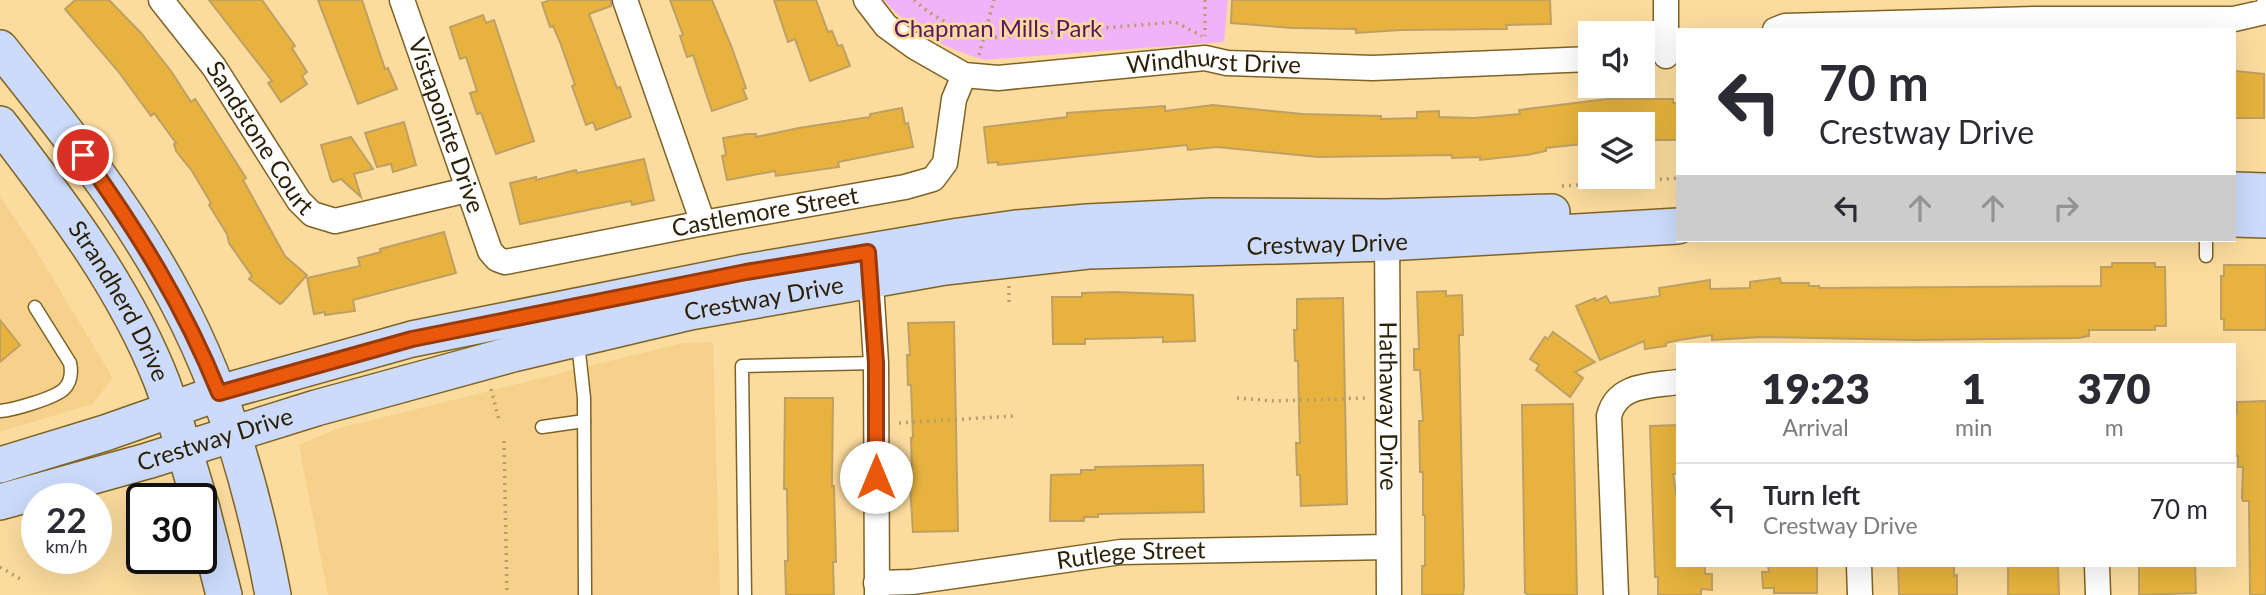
<!DOCTYPE html>
<html lang="en">
<head>
<meta charset="utf-8">
<style>
	:root { --surface:#fff; --page:#f7f7f7; --text:#2b2b33; --muted:#7c7c81; --line:#e1e1e2 }
	body { margin:0; font-family:Lato,sans-serif; background:var(--page); color:var(--text); height:100vh; display:flex; flex-direction:column; font-size:26px; white-space:nowrap }
	* { box-sizing:border-box; margin:0 }
	p { font-size:23px; color:var(--muted) }
	.icon { flex:none; width:38px; height:38px; fill:none; stroke:currentColor; stroke-width:2; stroke-linecap:round; stroke-linejoin:round }
	.map { position:relative; flex:1; overflow:hidden }
	.sheet { position:absolute; left:1676px; top:343px; width:560px; height:224px; display:flex; flex-direction:column; background:var(--surface); border-radius:0px; box-shadow:0 7px 28px #0002 }
	.sheet>* { flex:none }
	.hud { position:absolute; left:1676px; top:28px; width:560px; height:214px; border-radius:0px; box-shadow:0 7px 28px #0002; background:#fff; color:var(--text); overflow:hidden }
	.tools { position:absolute; left:1578px; top:21px; display:grid; gap:14px }
	.tools a { display:grid; place-items:center; width:77px; height:77px; border-radius:0px; background:var(--surface); box-shadow:0 7px 28px #0002; font-size:35px }
	.speed { position:absolute; left:21px; top:483px; display:flex; gap:14px; font-size:35px; font-weight:700; text-align:center }
	.speed>* { display:grid; place-content:center; width:91px; height:91px; border-radius:50%; background:var(--surface); box-shadow:0 7px 28px #0002; line-height:1 }
	.speed small { font-size:18px; font-weight:400 }
	.speed .limit { border:4px solid #111; border-radius:10px; background:#fff; color:#111 }
	.pin { position:absolute; display:grid; place-items:center; width:60px; height:60px; color:#fff; margin:-30px; border:4px solid #fff; border-radius:50%; box-shadow:0 2px 7px #0007 }
	.me { position:absolute; width:77px; margin:-38px; rotate:0deg; stroke-linejoin:round; filter:drop-shadow(0 0 5px #0008) }
	.turn { display:flex; align-items:center; gap:24px; height:147px; padding:0 28px; font-size:32px }
	.turn .icon { width:91px; height:91px; stroke-width:2.5 }
	.turn b { display:block; font-size:49px; line-height:60px }
	.lanes { display:flex; align-items:center; height:66px; padding:0 28px; background:#0003; justify-content:center; gap:35px; direction:ltr }
	.lanes .off { opacity:.35 }
	.eta { display:flex; justify-content:space-evenly; align-items:center; height:119px; text-align:center }
	.eta b { font-size:42px; font-weight:800; line-height:49px }
	ul { padding:0; list-style:none }
	li { display:flex; align-items:center; gap:21px; height:91px; padding:0 28px; border-top:2px solid var(--line) }
	li div { flex:1 }
	li b { display:block; font-size:26px }
	li em { font-style:normal }
	.map>svg:first-child { display:block }
	.built { fill:#f5d18b }
	.green { fill:#f1b3f7 }
	.building { fill:#e7b33e; stroke:#bfa064; stroke-width:2 }
	.lines { fill:none; stroke-linecap:round; stroke-linejoin:round }
	.lane-casing { stroke:#7f6325; stroke-width:15 }
	.street-casing { stroke:#7f6325; stroke-width:27 }
	.secondary-casing { stroke:#7f6325; stroke-width:38 }
	.path { stroke:#b69d6b; stroke-width:3.5; stroke-dasharray:2 5; stroke-linecap:butt }
	.lane { stroke:#fff; stroke-width:12 }
	.street { stroke:#fff; stroke-width:24 }
	.secondary { stroke:#ccdbfb; stroke-width:35 }
	.route-casing { stroke:#983908; stroke-width:18 }
	.route { stroke:#ea580c; stroke-width:12 }
	.labels { text-anchor:middle; stroke-width:5; stroke-linejoin:round; paint-order:stroke }
	.park-label { font-size:24px; fill:#5b1763; stroke:#fcdc9e }
	.street-label { font-size:24px; fill:#2b1f06; stroke:#fcdc9e }
</style>
</head>
<body>
<div class="map">
<svg width="2266" height="595" viewBox="0 0 2266 595">
	<rect width="100%" height="100%" fill="#fcdc9e"/>
	<g class="built">
		<polygon points="0,197 31,242 113,378 92,404 0,432"/>
		<polygon points="713,342 720,595 328,595 299,445 336,429 682,343"/>
	</g>
	<path class="green" d="M884 0H1228L1224 42 984 60C946 49 910 31 884 0Z"/>
	<g class="building">
		<polygon points="75,0 109,0 141,33 171,71 191,102 195,99 207,117 246,178 243,180 285,256 307,275 282,303 280,304 249,279 252,276 229,243 227,234 209,205 211,203 192,171 176,151 174,144 176,143 154,113 151,116 118,71 65,9"/>
		<polygon points="209,0 262,0 295,46 292,48 307,72 302,76 307,84 281,102 268,83 272,81"/>
		<polygon points="318,0 362,0 385,69 388,68 397,89 358,104"/>
		<polygon points="550,0 611,0 611,6 589,14 617,88 620,87 631,117 596,130 593,122 586,125 572,86 575,85 560,42 553,26 550,27 542,3"/>
		<polygon points="670,0 712,0 732,48 746,88 743,89 747,99 712,111 693,55 687,57 680,36 683,35"/>
		<polygon points="774,0 816,0 828,32 832,31 838,46 842,45 850,66 810,81 795,39 788,42"/>
		<polygon points="1232,0 1550,0 1551,24 1506,25 1507,29 1401,30 1356,33 1356,29 1293,28 1231,23"/>
		<polygon points="483,15 486,23 494,20 534,141 496,154 481,113 477,114 470,93 477,91 466,57 460,59 450,27"/>
		<polygon points="2235,71 2264,74 2264,118 2235,118"/>
		<polygon points="1607,99 1673,99 1673,103 1678,103 1678,140 1643,140 1643,124 1591,124 1591,143 1546,148 1546,151 1527,155 1480,160 1480,157 1452,158 1452,155 1318,157 1217,147 1188,150 1187,145 998,165 998,162 988,163 984,127 1067,117 1067,113 1165,106 1165,111 1213,105 1302,114 1381,116 1381,119 1417,118 1417,112 1439,111 1439,117 1474,118 1520,114 1519,110"/>
		<polygon points="902,108 905,124 908,123 913,147 838,162 839,167 776,176 775,171 727,180 722,156 726,155 723,138 747,134 756,134 756,137 799,128 870,117 870,114"/>
		<polygon points="404,122 416,165 393,172 391,164 377,167 365,133"/>
		<polygon points="351,137 373,169 354,174 361,197 341,179 333,182 331,180 321,145"/>
		<polygon points="644,159 654,200 632,205 631,201 520,224 510,183 536,177 536,180 576,170 577,173"/>
		<polygon points="444,232 456,273 353,300 355,311 325,315 325,312 314,314 307,278 360,266 358,258 381,252 380,249"/>
		<polygon points="2112,263 2155,263 2155,267 2165,267 2166,326 2155,326 2155,330 2089,330 2089,336 2079,338 1915,340 1762,337 1712,340 1712,335 1679,340 1666,343 1666,346 1645,349 1644,341 1600,360 1576,306 1595,298 1596,301 1606,296 1610,303 1660,296 1659,288 1710,280 1710,289 1750,288 1750,282 1780,278 1781,283 1809,283 1809,286 1819,286 1819,288 2101,286 2101,267 2112,267"/>
		<polygon points="2224,265 2266,265 2266,330 2224,330 2224,319 2221,319 2221,276 2224,276"/>
		<polygon points="1446,291 1446,296 1462,295 1463,335 1459,335 1464,587 1463,595 1422,595 1422,566 1425,566 1425,515 1423,515 1423,472 1420,472 1419,421 1423,421 1420,370 1414,370 1414,349 1419,349 1417,292"/>
		<polygon points="1115,292 1193,295 1195,341 1163,342 1163,337 1133,338 1085,339 1085,344 1053,344 1052,297 1082,297 1082,293"/>
		<polygon points="1343,298 1347,504 1301,506 1300,475 1297,475 1296,443 1300,443 1299,413 1298,361 1295,361 1294,330 1297,330 1297,299"/>
		<polygon points="0,320 20,345 0,362"/>
		<polygon points="954,322 958,531 913,532 909,470 912,470 911,438 913,438 911,385 908,385 907,355 910,355 908,323"/>
		<polygon points="1553,332 1595,362 1575,372 1583,378 1570,397 1536,370 1539,365 1530,359 1545,337 1548,339"/>
		<polygon points="785,398 833,398 832,486 834,486 836,562 833,562 834,595 786,595 785,561 788,561 787,489 784,489"/>
		<polygon points="2266,401 2266,595 2250,595 2249,501 2243,501 2242,498 2243,467 2238,467 2238,456 2235,456 2235,414 2237,414 2237,402"/>
		<polygon points="1573,404 1577,595 1530,595 1525,593 1522,405"/>
		<polygon points="1678,425 1678,474 1673,474 1678,503 1678,565 1705,565 1705,574 1712,574 1712,590 1701,589 1701,595 1658,595 1658,577 1655,577 1650,426"/>
		<polygon points="1203,465 1204,512 1098,514 1098,517 1084,517 1084,521 1050,521 1051,475 1081,474 1081,470 1095,470 1095,467"/>
		<polygon points="1768,565 1817,565 1817,593 1774,593 1774,588 1763,588 1762,572 1769,572"/>
		<polygon points="1898,565 1954,565 1954,576 1957,575 1957,595 1899,595"/>
		<polygon points="2008,565 2058,565 2059,595 2008,595"/>
		<polygon points="2139,565 2195,565 2196,593 2139,595"/>
	</g>
	<g class="lines">
		<g class="lane-casing">
			<g id="lane">
				<polyline points="2206,240 2206,256"/>
				<polyline points="578,343 584,398 585,595"/>
				<path d="M0 411C13 410 55 398 64 389 71 382 72 373 70 363L35 307"/>
				<polyline points="542,427 584,421"/>
				<polyline points="745,595 742,366 876,363"/>
			</g>
		</g>
		<g class="street-casing">
			<g id="street">
				<path id="s1" d="M161 0 214 67 299 201 312 214 335 221 467 190"/>
				<path id="s2" d="M402 0 490 251 497 259 505 262 703 223 905 187 933 179 945 163 954 99 964 75"/>
				<polyline points="625,0 703,223"/>
				<path id="s3" d="M866 0 886 26 915 47 964 75 998 78 1205 58 1227 63 1373 68 1591 59"/>
				<polyline points="1666,0 1666,56"/>
				<polyline points="1775,30 1785,26 2035,19 2234,19 2265,12 2266,9"/>
				<path id="s4" d="M1387 228 1389 595"/>
				<polyline points="870,267 876,363 877,595"/>
				<polyline points="1859,565 1860,595"/>
				<polyline points="2097,565 2098,595"/>
				<path id="s5" d="M876 583 912 582 1121 552 1388 547"/>
				<path d="M1616 595 1609 416C1617 384 1650 386 1678 382"/>
			</g>
		</g>
		<g class="secondary-casing">
			<g id="secondary">
				<path d="M0 48C64 128 128 208 176 299 225 390 254 494 273 595"/>
				<path id="s6" d="M0 124C61 204 125 287 162 382 176 420 187 460 199 499"/>
				<polyline points="2235,190 2266,191"/>
				<polyline points="2235,219 2266,220"/>
				<polyline points="0,465 105,433 219,393 412,339 746,272 959,236 1016,228 1087,222 1211,216 1386,217 1552,212"/>
				<path id="s7" d="M0 502 147 461 316 408 513 354 690 312 945 267 1088 251 1387 243 1678 226"/>
				<polyline points="201,505 224,595"/>
			</g>
		</g>
		<g class="path">
			<path d="M914 0C935 19 958 29 985 38L1175 22 1202 36"/>
			<polyline points="1205,0 1205,36"/>
			<polyline points="979,55 994,0"/>
			<polyline points="1562,186 1678,178"/>
			<polyline points="1009,286 1009,303"/>
			<polyline points="491,389 499,420"/>
			<polyline points="1237,398 1274,401 1368,398"/>
			<polyline points="899,423 1013,416"/>
			<polyline points="504,441 507,595"/>
			<polyline points="135,495 161,495"/>
			<polyline points="0,567 22,580"/>
		</g>
		<use href="#lane" class="lane"/>
		<use href="#street" class="street"/>
		<use href="#secondary" class="secondary"/>
	</g>
	<g class="lines">
		<g class="route-casing">
			<path id="route" d="M83 155C138 232 184 306 219 393L412 339 746 272 868 252 876 363V477"/>
		</g>
		<use href="#route" class="route"/>
	</g>
	<g class="labels">
		<g class="park-label">
			<text x="998" y="37">Chapman Mills Park</text>
		</g>
		<g class="street-label">
			<text dy="8" stroke="none"><textPath href="#s3" startOffset="376">Windhurst Drive</textPath></text>
			<text dy="8" stroke="none"><textPath href="#s2" startOffset="133">Vistapointe Drive</textPath></text>
			<text dy="8" stroke="none"><textPath href="#s1" startOffset="170">Sandstone Court</textPath></text>
			<text dy="8" stroke="none"><textPath href="#s2" startOffset="550">Castlemore Street</textPath></text>
			<text dy="8" stroke="none"><textPath href="#s7" startOffset="1358">Crestway Drive</textPath></text>
			<text dy="8" stroke="none"><textPath href="#s7" startOffset="791">Crestway Drive</textPath></text>
			<text dy="8" stroke="none"><textPath href="#s6" startOffset="214">Strandherd Drive</textPath></text>
			<text dy="8" stroke="none"><textPath href="#s4" startOffset="178">Hathaway Drive</textPath></text>
			<text dy="8" stroke="none"><textPath href="#s7" startOffset="224">Crestway Drive</textPath></text>
			<text dy="8" stroke="none"><textPath href="#s5" startOffset="257">Rutlege Street</textPath></text>
		</g>
	</g>
</svg>
<div class="tools">
<a><svg class="icon" aria-label="sound" viewBox="0 0 24 24"><path d="M4 9h4l5-4v14l-5-4H4zM17 9q2 3 0 6"/></svg></a>
<a><svg class="icon" aria-label="layers" viewBox="0 0 24 24"><path d="M12 4l9 5-9 5-9-5zM3 14l9 5 9-5"/></svg></a>
</div>
<div class="speed"><div>22<small>km/h</small></div><div class="limit">30</div></div>
<div class="pin" style="left:83px;top:155px;background:#d93025"><svg class="icon" aria-label="arrive" viewBox="0 0 24 24"><path d="M6 21V4h12l-3 4 3 4H6"/></svg></div>
<svg class="me" style="left:876px;top:477px" viewBox="-20 -20 40 40"><circle r="19" fill="#fff"/><path d="M0-13L10 11 0 6-10 11z" fill="#ea580c"/></svg>
<div class="hud">
<div class="turn"><svg class="icon" aria-label="left" viewBox="0 0 24 24"><path d="M17 20v-9H6M10 6l-5 5 5 5"/></svg><div><b>70 m</b>Crestway Drive</div></div>
<div class="lanes"><svg class="icon" aria-label="left" viewBox="0 0 24 24"><path d="M17 20v-9H6M10 6l-5 5 5 5"/></svg><svg class="icon off" aria-label="ahead" viewBox="0 0 24 24"><path d="M12 20V5M6 11l6-6 6 6"/></svg><svg class="icon off" aria-label="ahead" viewBox="0 0 24 24"><path d="M12 20V5M6 11l6-6 6 6"/></svg><svg class="icon off" aria-label="right" viewBox="0 0 24 24"><path d="M7 20v-9h11M14 6l5 5-5 5"/></svg></div>
</div>
<section class="sheet">
<div class="eta">
<div><b>19:23</b><p>Arrival</p></div>
<div><b>1</b><p>min</p></div>
<div><b>370</b><p>m</p></div>
</div>
<ul>
<li><svg class="icon" aria-label="left" viewBox="0 0 24 24"><path d="M17 20v-9H6M10 6l-5 5 5 5"/></svg><div><b>Turn left</b><p>Crestway Drive</p></div><em>70 m</em></li>
</ul>
</section>
</div>
</body>
</html>
